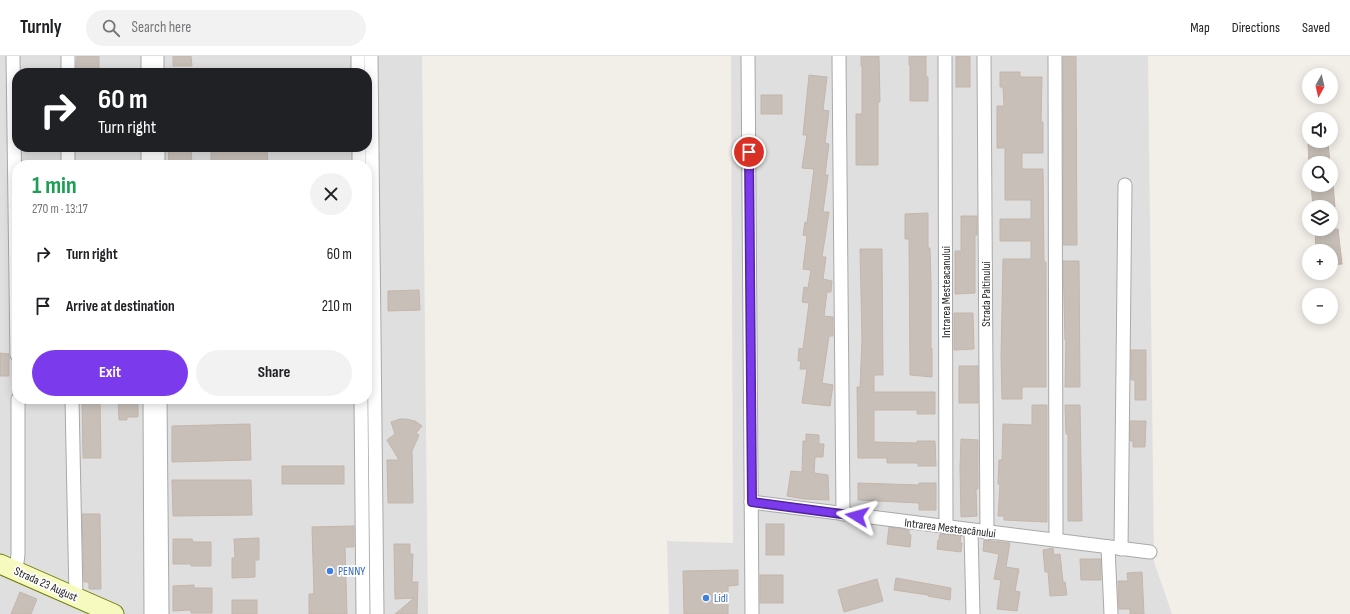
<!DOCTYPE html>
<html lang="en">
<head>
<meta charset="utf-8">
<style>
	:root { --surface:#fff; --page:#f2f2f2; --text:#202124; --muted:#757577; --line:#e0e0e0; --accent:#7c3aed }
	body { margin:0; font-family:"Sofia Sans Condensed",sans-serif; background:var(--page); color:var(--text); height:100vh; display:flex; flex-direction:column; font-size:15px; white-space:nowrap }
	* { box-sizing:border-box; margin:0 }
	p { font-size:13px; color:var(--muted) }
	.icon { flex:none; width:22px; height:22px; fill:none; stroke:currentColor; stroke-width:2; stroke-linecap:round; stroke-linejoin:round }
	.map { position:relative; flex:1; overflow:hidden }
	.sheet { position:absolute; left:12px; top:104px; width:360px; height:244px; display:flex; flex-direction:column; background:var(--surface); border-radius:16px; box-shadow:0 2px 10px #0003 }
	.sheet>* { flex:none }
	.hud { position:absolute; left:12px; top:12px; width:360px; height:84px; border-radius:16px; box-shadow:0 2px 10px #0003; background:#202124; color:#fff; overflow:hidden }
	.needle { width:26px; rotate:188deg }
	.tools { position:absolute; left:1302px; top:12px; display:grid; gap:8px }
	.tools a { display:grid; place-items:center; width:36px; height:36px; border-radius:50%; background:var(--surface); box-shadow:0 2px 10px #0003; font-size:20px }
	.pin { position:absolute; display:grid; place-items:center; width:34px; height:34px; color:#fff; margin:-17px; border:2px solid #fff; border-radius:50%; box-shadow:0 1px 4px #0007 }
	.me { position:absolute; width:44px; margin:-22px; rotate:278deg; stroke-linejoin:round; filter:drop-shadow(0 0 3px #0008) }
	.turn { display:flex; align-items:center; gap:14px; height:84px; padding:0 20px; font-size:18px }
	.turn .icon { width:52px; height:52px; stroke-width:2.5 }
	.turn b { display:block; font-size:28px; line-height:34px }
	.round { display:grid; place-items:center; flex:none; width:42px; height:42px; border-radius:21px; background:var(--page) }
	.head { display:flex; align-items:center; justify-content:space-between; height:68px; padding:0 20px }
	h1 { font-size:24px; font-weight:700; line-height:30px; color:#1e9e55 }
	.cta { display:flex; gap:8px; margin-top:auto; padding:8px 20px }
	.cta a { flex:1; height:46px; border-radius:24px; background:var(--accent); color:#fff; font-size:16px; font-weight:700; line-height:46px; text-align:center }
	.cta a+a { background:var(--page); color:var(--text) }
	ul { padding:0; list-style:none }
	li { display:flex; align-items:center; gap:12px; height:52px; padding:0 20px }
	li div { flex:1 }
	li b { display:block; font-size:15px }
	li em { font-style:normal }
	header { display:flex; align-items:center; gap:24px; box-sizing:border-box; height:56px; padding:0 20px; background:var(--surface); border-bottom:1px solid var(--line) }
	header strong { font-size:19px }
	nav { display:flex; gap:22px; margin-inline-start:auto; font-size:14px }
	.search { width:280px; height:36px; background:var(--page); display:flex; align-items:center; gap:10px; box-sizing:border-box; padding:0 14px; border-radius:22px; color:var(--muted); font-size:15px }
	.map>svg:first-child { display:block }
	.residential { fill:#e0dfdf; fill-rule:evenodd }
	.building { fill:#c7bfb8; stroke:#c4b6ab }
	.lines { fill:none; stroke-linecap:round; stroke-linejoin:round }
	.street-casing { stroke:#a9a9a9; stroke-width:15 }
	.secondary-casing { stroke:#707d05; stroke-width:21 }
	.street { stroke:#fff; stroke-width:13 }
	.secondary { stroke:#f7fabf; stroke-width:19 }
	.route-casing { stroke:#51269a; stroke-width:10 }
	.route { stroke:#7c3aed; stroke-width:7 }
	.shop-dot { fill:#3f7fe0; stroke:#fff; stroke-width:1.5 }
	.labels { text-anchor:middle; stroke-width:3.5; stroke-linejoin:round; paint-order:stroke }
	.street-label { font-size:12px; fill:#222; stroke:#fff }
	.shop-label { font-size:12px; fill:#366cbe; stroke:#fff; text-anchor:start }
</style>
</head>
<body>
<header>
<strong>Turnly</strong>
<div class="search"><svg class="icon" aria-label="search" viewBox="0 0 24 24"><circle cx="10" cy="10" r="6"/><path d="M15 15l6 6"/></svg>Search here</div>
<nav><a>Map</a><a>Directions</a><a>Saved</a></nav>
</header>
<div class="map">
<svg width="1350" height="558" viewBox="0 0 1350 558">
	<rect width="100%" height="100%" fill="#f2efe9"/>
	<g class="residential">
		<path d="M0 0H422L428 558H0ZM17 17H367V91H17ZM17 109H367V343H17Z"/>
		<polygon points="731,0 1148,0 1154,506 1172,558 669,558 667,485 733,487"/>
	</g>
	<g class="building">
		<polygon points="77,0 99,0 99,13 76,13"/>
		<polygon points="173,0 191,0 192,10 173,10"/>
		<polygon points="861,0 879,0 880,46 878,46 878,109 856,109 856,58 862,58 862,10 861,10"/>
		<polygon points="909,0 926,0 926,21 928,21 928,45 910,45 910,9 909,9"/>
		<rect x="956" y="0" width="14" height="31"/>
		<polygon points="1063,0 1076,0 1077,189 1063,189"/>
		<polygon points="1000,16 1020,16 1020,21 1042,21 1041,66 1043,66 1043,97 1022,97 1022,113 1043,113 1044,206 1046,206 1046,331 1022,331 1022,343 1002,343 1001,302 1003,203 1031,203 1031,185 1000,185 1000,163 1031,163 1031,144 1005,144 1005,92 997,92 997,50 1004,50 1003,31 1000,31"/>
		<polygon points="809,19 827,21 823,54 829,55 825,87 829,88 825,119 828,119 823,156 829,156 822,201 826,201 823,223 832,225 831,236 827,236 824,260 833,261 833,280 829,280 822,327 833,329 830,350 802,347 807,313 800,313 801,305 798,305 799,292 803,293 809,247 802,246 804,231 808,232 811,214 803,213 807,180 803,179 805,166 807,167 814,113 802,112 807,79 803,79"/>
		<rect x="761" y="39" width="21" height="19"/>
		<polygon points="1328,87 1330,107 1309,107 1308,88"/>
		<polygon points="168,91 191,91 192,109 169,109"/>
		<polygon points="211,91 267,91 268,109 231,109 230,107 211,107"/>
		<polygon points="1311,129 1333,129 1335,151 1313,151"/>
		<polygon points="928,157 928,192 930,192 931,225 931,292 932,292 932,321 910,319 909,183 905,183 905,158"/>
		<polygon points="961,160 977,160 977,179 975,179 975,237 955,238 955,195 961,195"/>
		<polygon points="1315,173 1338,173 1342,208 1331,209 1331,195 1316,195"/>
		<polygon points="860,193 882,193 883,319 874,319 874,336 935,336 935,358 917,358 917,354 874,354 874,386 917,387 917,385 935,385 936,410 918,410 918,407 887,407 887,402 858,402 857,331 860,331 862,284"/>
		<polygon points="1063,205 1079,205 1080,331 1065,331 1066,284 1065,284"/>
		<polygon points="419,234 420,254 388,255 388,235"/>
		<polygon points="954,257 973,257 974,293 954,294"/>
		<polygon points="1131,294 1146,294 1146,344 1135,344 1135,324 1131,324"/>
		<polygon points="0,297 9,298 9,320 0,320"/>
		<rect x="959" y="310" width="19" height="37"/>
		<polygon points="82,343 100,343 101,402 83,402"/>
		<polygon points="118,343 138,343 138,361 127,361 127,364 119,364"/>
		<polygon points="1032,349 1047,349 1047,466 1004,464 1004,460 998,460 1000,428 998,428 999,404 1002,404 1003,368 1032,369"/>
		<polygon points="1065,349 1080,349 1082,465 1068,465 1068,378 1066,378"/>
		<polygon points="400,363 406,363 415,365 422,370 416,377 419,379 412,395 413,447 388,447 387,404 399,404 387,384 395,378 391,366"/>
		<polygon points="1130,365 1146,365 1145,391 1133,391 1133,385 1130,385"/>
		<polygon points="250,368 251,404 172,406 172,370"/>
		<polygon points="806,378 819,379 819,388 824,388 823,401 815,401 814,417 828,419 829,444 804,443 787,440 791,415 802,416 803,385 806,385"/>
		<polygon points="961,383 978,384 978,433 976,433 977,460 961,461 960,412"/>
		<rect x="282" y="410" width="62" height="18"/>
		<polygon points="172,424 251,424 252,459 173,460"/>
		<polygon points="858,427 919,429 919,427 936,427 936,454 919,454 919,447 858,444"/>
		<polygon points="82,458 100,458 101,533 89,533 89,526 84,526"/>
		<rect x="766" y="468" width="18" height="31"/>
		<polygon points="354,470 354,491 345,491 347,558 309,558 309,538 314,538 312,471"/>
		<polygon points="889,471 909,474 909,478 911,479 910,491 887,488"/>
		<polygon points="940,478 961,480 960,487 962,487 961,496 937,493 938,484 939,484"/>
		<polygon points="259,482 259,504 255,504 255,521 232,522 232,502 235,502 234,483"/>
		<polygon points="173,483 192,483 193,486 211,486 211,510 191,510 191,508 173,508"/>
		<polygon points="984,484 1010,487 1006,511 1019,513 1015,535 1020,536 1017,555 997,553 1001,524 994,523 999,498 983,495"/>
		<polygon points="394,488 410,488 410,498 413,498 412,526 418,526 417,558 395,558 414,542 395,543"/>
		<polygon points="1053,492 1054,499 1060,498 1063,526 1065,526 1067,539 1050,540 1048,516 1045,516 1043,494"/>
		<polygon points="1080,503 1101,503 1101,524 1081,524"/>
		<polygon points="738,514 738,529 728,530 728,558 684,558 683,515"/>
		<polygon points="1142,516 1144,558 1130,558 1130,553 1119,553 1118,525 1128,525 1127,517"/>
		<rect x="760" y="519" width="23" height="28"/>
		<polygon points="896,522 951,532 950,544 928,540 928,539 894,534"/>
		<polygon points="877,523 883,545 844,556 838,534"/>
		<polygon points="194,529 194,532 212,532 212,557 191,557 191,554 173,555 173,530"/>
		<polygon points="20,536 37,543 31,558 11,558"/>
		<rect x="232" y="544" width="25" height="14"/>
	</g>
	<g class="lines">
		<g class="street-casing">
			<g id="street">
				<polyline points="13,0 17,299"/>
				<polyline points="68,0 68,17"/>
				<polyline points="148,0 148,17"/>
				<polyline points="157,0 157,17"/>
				<polyline points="358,0 358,17"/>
				<polyline points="371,0 377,558"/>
				<polyline points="748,0 752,558"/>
				<polyline points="839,0 843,458"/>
				<polyline points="945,0 946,471"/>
				<polyline points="984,0 987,477"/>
				<polyline points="1055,0 1056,484"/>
				<polyline points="68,91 68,109"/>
				<polyline points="148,91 148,109"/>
				<polyline points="158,91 158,109"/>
				<polyline points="359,91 359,109"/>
				<polyline points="72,343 76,542"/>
				<polyline points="150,343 151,558"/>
				<polyline points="160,343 162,558"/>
				<polyline points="361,343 363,558"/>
				<polyline points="751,446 1150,496"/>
				<polyline points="971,475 973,558"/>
				<polyline points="1108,491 1111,558"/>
				<polyline points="1121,493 1125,129"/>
				<polyline points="16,515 18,498 18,343"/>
			</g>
		</g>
		<g class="secondary-casing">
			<polyline id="secondary" points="0,508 114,558"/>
		</g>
		<use href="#street" class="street"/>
		<use href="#secondary" class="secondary"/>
	</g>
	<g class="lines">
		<g class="route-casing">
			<polyline id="route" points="749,96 752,446 857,460"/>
		</g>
		<use href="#route" class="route"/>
	</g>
	<g class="shop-dot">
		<circle cx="330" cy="515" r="4"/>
		<circle cx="706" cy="542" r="4"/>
	</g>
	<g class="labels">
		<g class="street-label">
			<text transform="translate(946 236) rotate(-90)" y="4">Intrarea Mesteacanului</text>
			<text transform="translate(986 238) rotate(-90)" y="4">Strada Paltinului</text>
			<text transform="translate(950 472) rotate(7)" y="4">Intrarea Mesteacănului</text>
			<text transform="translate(46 528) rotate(24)" y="4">Strada 23 August</text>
		</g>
		<g class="shop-label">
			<text x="338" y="519">PENNY</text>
			<text x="714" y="546">Lidl</text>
		</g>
	</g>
</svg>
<div class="tools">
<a><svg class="needle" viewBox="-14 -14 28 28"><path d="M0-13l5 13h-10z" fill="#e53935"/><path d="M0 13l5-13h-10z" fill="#757577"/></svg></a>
<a><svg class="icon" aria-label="sound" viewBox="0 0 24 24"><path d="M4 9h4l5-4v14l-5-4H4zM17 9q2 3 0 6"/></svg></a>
<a><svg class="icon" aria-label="search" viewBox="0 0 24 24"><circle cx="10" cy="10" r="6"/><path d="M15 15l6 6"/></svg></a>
<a><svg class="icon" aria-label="layers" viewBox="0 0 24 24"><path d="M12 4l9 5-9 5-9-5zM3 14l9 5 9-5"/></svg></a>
<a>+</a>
<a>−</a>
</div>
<div class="pin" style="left:749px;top:96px;background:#d93025"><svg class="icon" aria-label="arrive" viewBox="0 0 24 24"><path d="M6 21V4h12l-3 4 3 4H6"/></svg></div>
<svg class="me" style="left:857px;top:460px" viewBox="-20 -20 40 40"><path d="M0-17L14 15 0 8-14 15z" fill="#7c3aed" stroke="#fff" stroke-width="4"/></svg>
<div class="hud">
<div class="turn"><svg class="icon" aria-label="right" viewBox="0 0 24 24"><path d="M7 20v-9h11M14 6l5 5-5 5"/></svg><div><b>60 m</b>Turn right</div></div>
</div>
<section class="sheet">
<div class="head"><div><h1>1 min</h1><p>270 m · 13:17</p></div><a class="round"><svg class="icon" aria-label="close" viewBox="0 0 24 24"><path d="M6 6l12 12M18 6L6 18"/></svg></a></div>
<ul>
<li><svg class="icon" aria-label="right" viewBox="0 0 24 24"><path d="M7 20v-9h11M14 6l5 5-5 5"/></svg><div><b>Turn right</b></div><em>60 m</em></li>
<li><svg class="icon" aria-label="arrive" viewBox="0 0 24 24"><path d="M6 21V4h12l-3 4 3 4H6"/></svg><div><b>Arrive at destination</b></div><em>210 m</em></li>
</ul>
<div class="cta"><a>Exit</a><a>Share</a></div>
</section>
</div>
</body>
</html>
